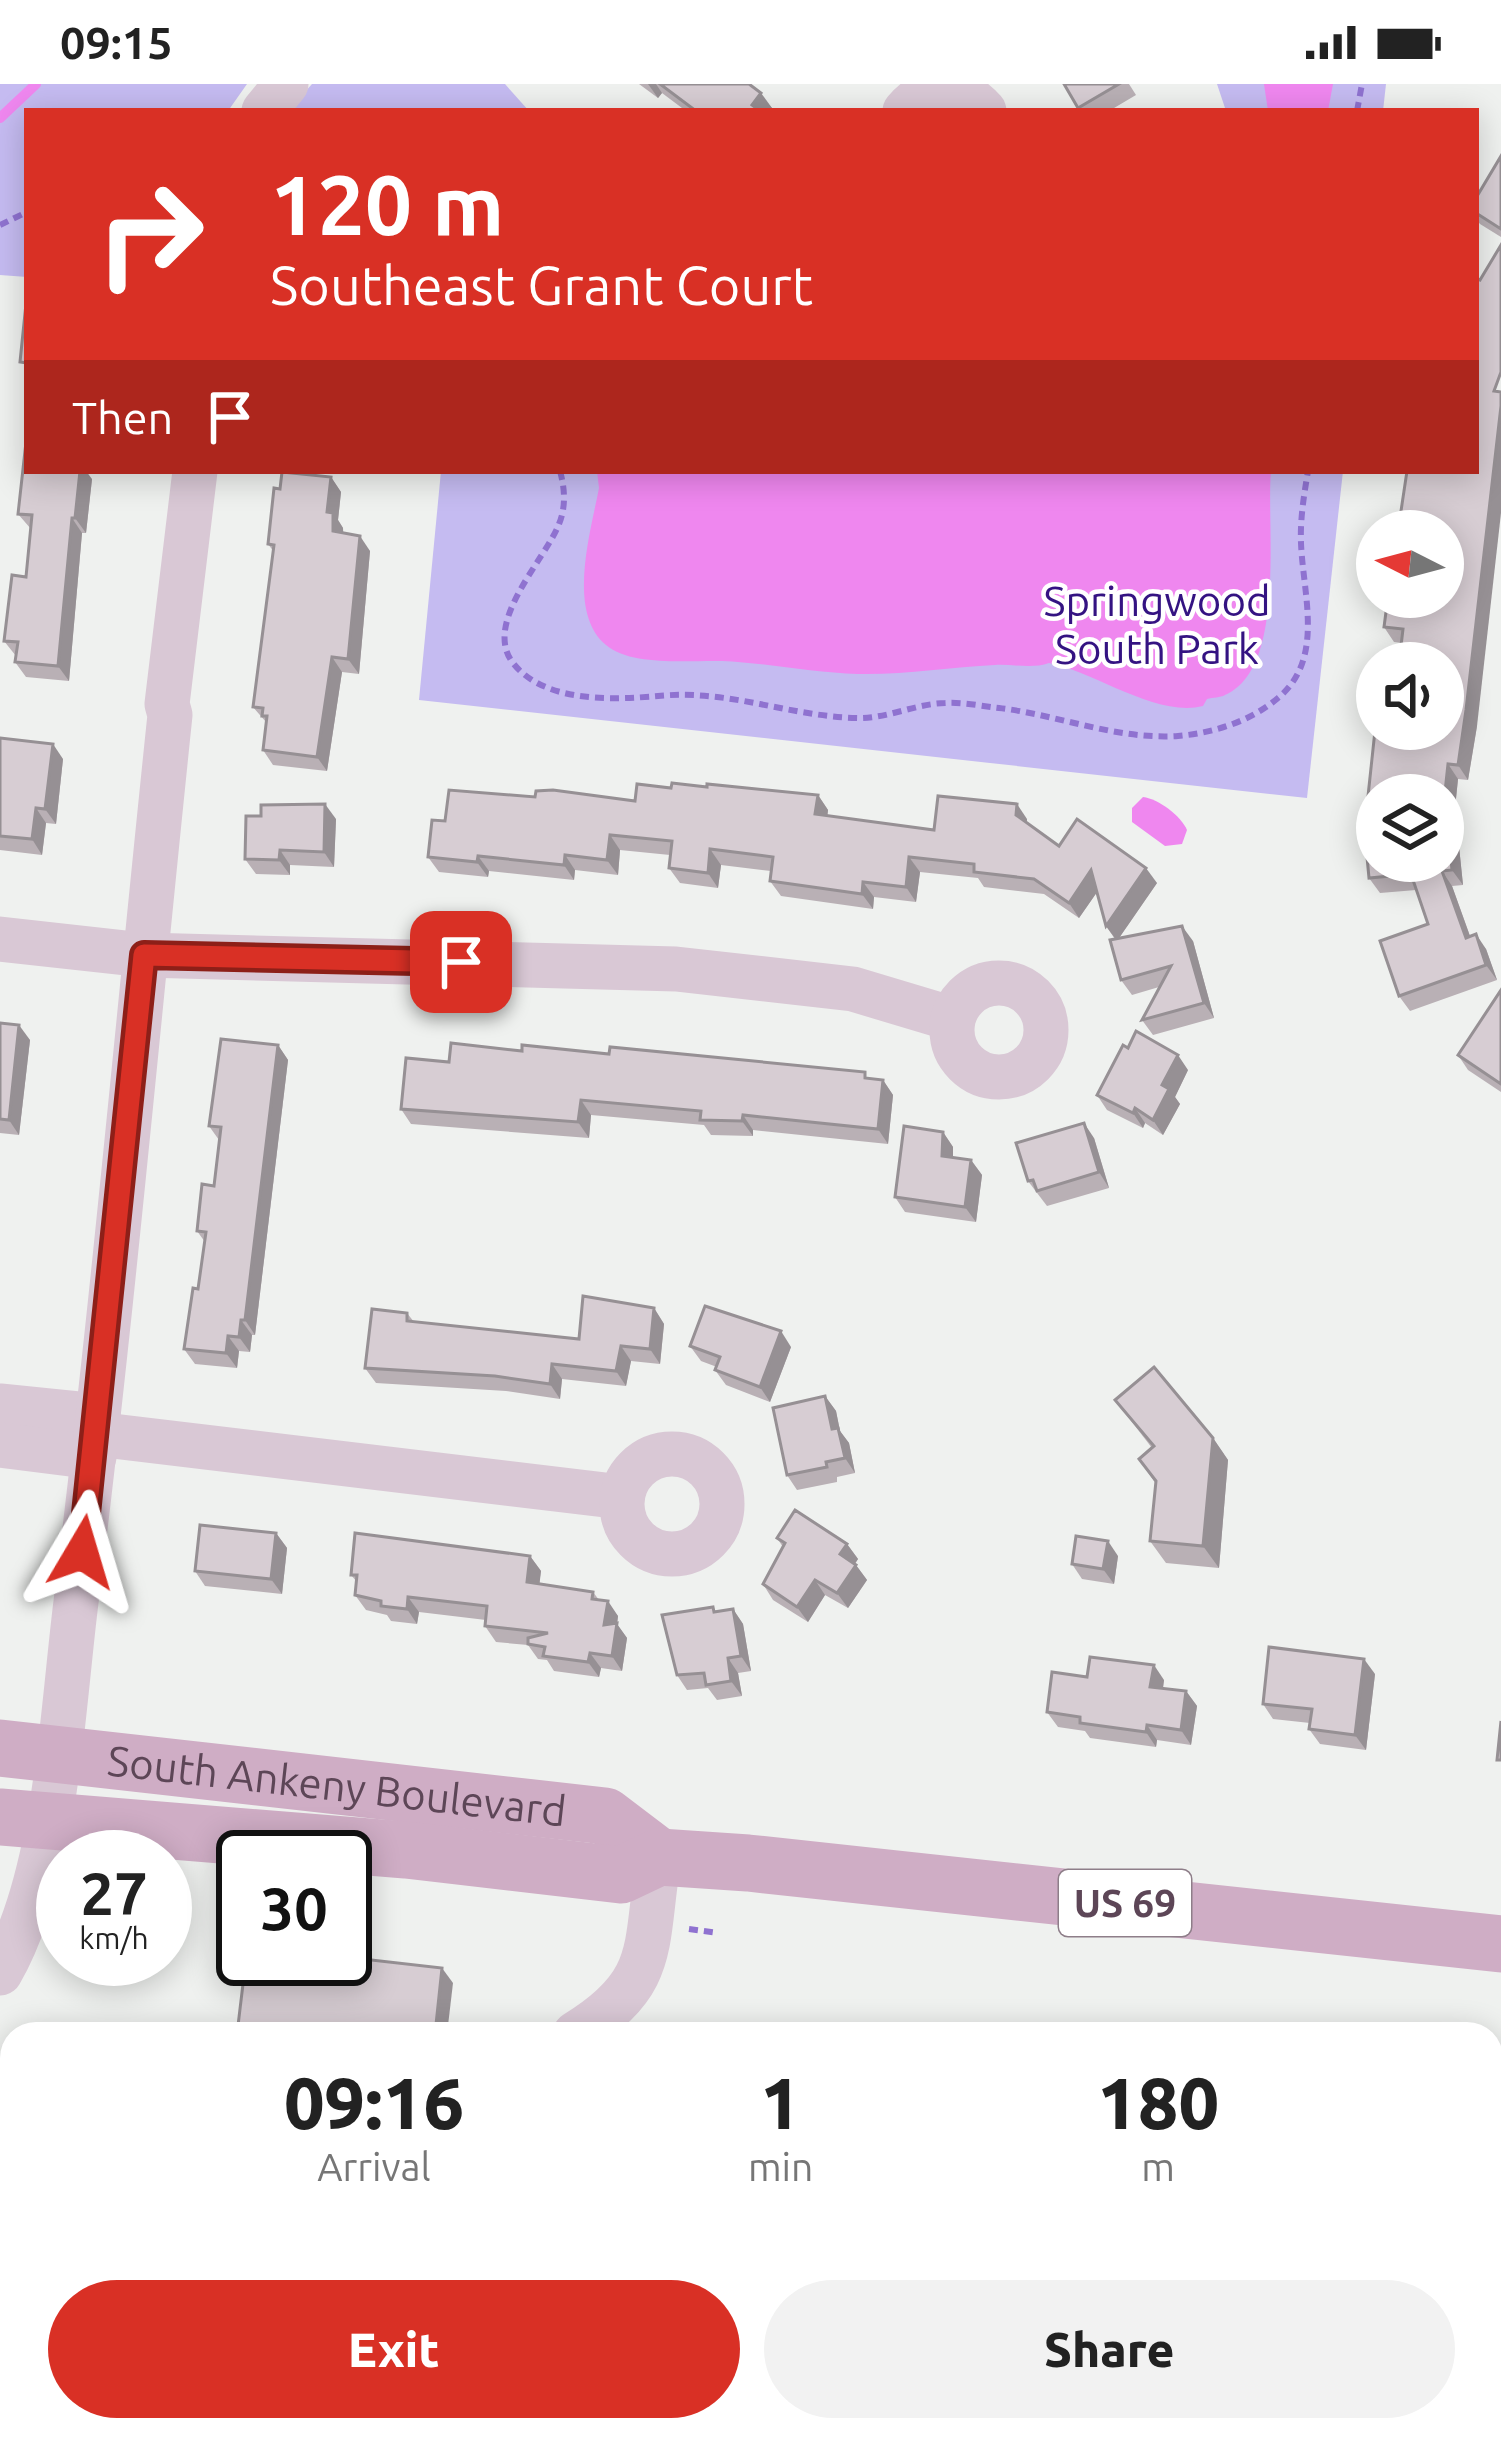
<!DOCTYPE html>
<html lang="en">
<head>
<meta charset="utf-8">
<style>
	:root { --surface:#fff; --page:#f2f2f2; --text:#222; --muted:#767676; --accent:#d93025 }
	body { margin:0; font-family:Ubuntu,sans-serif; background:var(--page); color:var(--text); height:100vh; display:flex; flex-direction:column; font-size:45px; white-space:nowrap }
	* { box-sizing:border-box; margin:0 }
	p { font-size:39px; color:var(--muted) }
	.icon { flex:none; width:66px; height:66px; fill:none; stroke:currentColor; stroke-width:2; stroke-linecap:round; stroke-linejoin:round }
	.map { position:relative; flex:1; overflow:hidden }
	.sheet { position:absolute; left:0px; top:1938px; width:1503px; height:420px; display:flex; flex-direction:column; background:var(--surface); border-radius:36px 36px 0 0; box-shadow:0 6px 30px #0003 }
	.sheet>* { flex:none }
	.guide { position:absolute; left:24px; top:24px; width:1455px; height:366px; border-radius:0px; box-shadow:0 6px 30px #0003; background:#d93025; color:#fff; overflow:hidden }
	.needle { width:78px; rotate:276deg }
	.buttons { position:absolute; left:1356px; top:426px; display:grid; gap:24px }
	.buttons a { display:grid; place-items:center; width:108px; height:108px; border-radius:50%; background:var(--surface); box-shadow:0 6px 30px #0003; font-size:60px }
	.speed { position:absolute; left:36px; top:1746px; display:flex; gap:24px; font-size:60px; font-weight:700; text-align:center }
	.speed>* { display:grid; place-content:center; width:156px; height:156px; border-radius:50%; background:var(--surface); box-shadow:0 6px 30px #0003; line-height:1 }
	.speed small { font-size:30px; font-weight:400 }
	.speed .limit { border:6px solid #111; border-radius:18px; background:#fff; color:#111 }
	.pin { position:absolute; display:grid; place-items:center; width:102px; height:102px; color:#fff; margin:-51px; border-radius:24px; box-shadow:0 6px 18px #0006 }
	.me { position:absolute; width:132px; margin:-66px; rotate:7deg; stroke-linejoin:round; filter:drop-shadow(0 0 9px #0008) }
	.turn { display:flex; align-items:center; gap:42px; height:252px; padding:0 48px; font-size:54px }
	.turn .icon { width:156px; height:156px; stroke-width:2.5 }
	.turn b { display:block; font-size:84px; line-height:102px }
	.then { display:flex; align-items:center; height:114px; padding:0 48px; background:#0003; gap:24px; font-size:45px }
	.eta { display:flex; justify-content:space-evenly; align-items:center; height:204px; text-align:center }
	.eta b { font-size:72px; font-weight:800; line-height:84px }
	.button { display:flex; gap:24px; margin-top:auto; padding:24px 48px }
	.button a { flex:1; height:138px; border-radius:72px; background:var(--accent); color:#fff; font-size:48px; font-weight:800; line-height:138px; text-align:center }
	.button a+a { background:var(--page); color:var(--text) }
	.status { display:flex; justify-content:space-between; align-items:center; height:84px; padding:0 60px; background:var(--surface); direction:ltr }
	.status svg { height:33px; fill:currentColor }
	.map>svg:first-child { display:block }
	.green { fill:#c5bbf1 }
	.water { fill:#ef87ef }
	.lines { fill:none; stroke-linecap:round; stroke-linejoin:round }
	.stream { stroke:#ef87ef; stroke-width:10 }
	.path { stroke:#8f72d0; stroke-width:6; stroke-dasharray:9 6; stroke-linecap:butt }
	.minor { stroke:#d9c8d5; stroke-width:45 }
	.major { stroke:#cfadc5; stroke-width:57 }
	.wall { fill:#b9b0b5 }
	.shaded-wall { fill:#969094 }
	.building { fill:#d7cdd3; stroke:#969094; stroke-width:3; fill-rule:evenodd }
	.route-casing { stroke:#8d1f18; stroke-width:30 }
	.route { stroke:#d93025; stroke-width:21 }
	.labels { text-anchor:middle; stroke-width:9; stroke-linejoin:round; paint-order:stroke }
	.shield { fill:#fff; stroke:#8e7e89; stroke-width:3 }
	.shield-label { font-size:39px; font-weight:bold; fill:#5d4657 }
	.park-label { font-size:42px; fill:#341382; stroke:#fff }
	.street-label { font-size:42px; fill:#5d4657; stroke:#fff }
</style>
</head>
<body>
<div class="status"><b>09:15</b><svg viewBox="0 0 49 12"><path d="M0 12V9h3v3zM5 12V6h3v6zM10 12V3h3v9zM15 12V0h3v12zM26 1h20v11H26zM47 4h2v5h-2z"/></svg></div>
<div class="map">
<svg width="1501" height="2358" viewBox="0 0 1501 2358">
	<rect width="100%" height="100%" fill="#eff1ef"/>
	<g class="green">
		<polygon points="0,0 247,0 228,27 27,27 27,193 0,191"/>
		<polygon points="312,0 505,0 529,27 288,27"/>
		<polygon points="1217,0 1386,0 1383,27 1226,27"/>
		<polygon points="441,387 1343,387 1307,714 419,616"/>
	</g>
	<g class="water">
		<polygon points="1264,0 1333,0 1328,27 1268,27"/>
		<path d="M597 387H1271C1266 441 1287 585 1225 611 1220 614 1213 613 1207 615L1203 622C1157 634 1093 587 1049 579 1033 585 1012 580 995 581 950 583 904 591 858 590 813 589 768 579 722 577 690 576 632 583 606 561 566 528 591 447 599 404Z"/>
		<path d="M1143 713C1159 715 1181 732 1187 746L1182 760 1165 762 1132 738V724Z"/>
	</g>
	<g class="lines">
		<polyline class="stream" points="0,34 36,0"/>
		<g class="path">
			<polyline points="1357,27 1362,0"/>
			<polyline points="0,141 27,128"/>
			<path d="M560 387C565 405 566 423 559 440 545 476 482 539 513 579 544 619 613 616 658 612 729 605 787 632 856 634 887 635 914 620 945 619 962 618 982 622 999 624 1059 631 1116 656 1178 652 1214 649 1251 637 1278 614 1325 575 1303 511 1301 459 1300 435 1304 411 1308 387"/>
			<polyline points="689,1845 718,1849"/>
		</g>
		<g class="minor">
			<polyline points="264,27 286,0"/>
			<path d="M905 27C928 0 960 0 984 27"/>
			<polyline points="0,855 144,871 676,885 853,905 953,935"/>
			<circle cx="999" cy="946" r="47"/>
			<polyline points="0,1322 98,1332"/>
			<polyline points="96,1350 622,1413"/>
			<polyline points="0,1361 94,1373"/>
			<circle cx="672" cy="1420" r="50"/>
			<path d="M0 1889C56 1792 62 1630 76 1518 113 1223 139 926 170 631L167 620 195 387"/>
			<path d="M575 1950C660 1898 644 1862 659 1773"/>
			<polyline points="0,2358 1,2358"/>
			<polyline points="486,2358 488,2346"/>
		</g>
		<g class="major">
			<path id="s1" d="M0 1664 605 1732 659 1773"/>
			<polyline points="0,1733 406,1766 621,1791 659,1773 748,1779 1501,1860"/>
		</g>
	</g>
	<g class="wall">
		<polygon points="639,0 749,0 772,24 770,27 686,27 662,9 658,14"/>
		<polygon points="1064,0 1129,0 1136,11 1109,27 1080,27"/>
		<polygon points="1501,72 1501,153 1480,140 1476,135 1476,114"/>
		<polygon points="1476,387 1477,642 1468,696 1458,695 1455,724 1463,801 1452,802 1470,852 1486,865 1497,896 1410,927 1399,912 1428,840 1416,806 1380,809 1369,794 1366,731 1443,645 1402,559 1394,558 1384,543"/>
		<polygon points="331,393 341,408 338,436 343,444 343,449 370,467 359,590 342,588 327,687 273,681 263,666 266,638 253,623 274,468 268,460 280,405"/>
		<polygon points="92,395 86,449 82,449 69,597 26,593 15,578 16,572 4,557 26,493 31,445 18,430"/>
		<polygon points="0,654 63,675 56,740 46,739 42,771 0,766"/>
		<polygon points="671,704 818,711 828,726 827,732 934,746 1027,735 1027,739 1059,762 1157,799 1119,854 1193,857 1214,934 1153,951 1142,936 1159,903 1132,911 1121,896 1115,855 1106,842 1097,808 1079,834 1044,810 984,803 978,794 920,788 916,818 874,813 873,825 781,812 770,797 771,787 721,781 718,804 680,799 669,784 670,771 620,766 618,791 575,786 574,796 489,787 488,793 439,788 428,773 445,737 535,713 635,717"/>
		<polygon points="336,735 334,783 290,781 290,791 256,790 245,775"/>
		<polygon points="1501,906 1501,1008 1468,986 1458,971"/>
		<polygon points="0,939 30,956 19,1051 0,1049"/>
		<polygon points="278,961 288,976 255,1251 252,1251 250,1268 239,1267 237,1284 195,1280 184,1265 198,1205 205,1158 197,1147 214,1102 219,1056 209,1042"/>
		<polygon points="522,967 883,996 893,1011 888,1060 753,1046 753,1052 711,1051 704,1041 591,1031 589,1054 411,1040 401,1025 449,978"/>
		<polygon points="1188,986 1175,1013 1180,1020 1163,1051 1145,1039 1143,1044 1107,1026 1097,1011"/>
		<polygon points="943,1048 953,1063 953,1074 971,1076 982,1091 976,1138 905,1128 895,1113"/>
		<polygon points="1094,1054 1109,1104 1047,1122 1028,1097"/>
		<polygon points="654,1224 664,1240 660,1280 631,1277 626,1302 562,1295 560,1315 506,1307 376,1299 365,1284 407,1229 414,1238 579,1255"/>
		<polygon points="690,1262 791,1263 770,1318 726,1301 715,1286 717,1283 701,1277"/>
		<polygon points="825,1312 836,1327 840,1347 849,1359 855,1389 837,1393 837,1398 797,1406 787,1391"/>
		<polygon points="1115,1316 1213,1354 1228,1376 1219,1484 1166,1479 1150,1457 1156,1400 1139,1375 1152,1364"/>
		<polygon points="276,1449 287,1464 282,1510 205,1502 195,1487"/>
		<polygon points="777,1454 847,1460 858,1475 855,1480 867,1496 848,1524 825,1511 808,1538 773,1516 763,1500 783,1463"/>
		<polygon points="530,1472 541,1487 539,1499 593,1508 599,1516 618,1532 617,1540 627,1554 622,1587 601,1584 599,1593 554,1587 547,1576 538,1575 528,1561 496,1558 485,1542 486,1536 419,1528 417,1540 391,1537 387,1531 366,1526 355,1511 357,1498 351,1491"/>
		<polygon points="1118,1472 1114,1500 1082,1495 1072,1480"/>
		<polygon points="713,1523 716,1528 733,1525 743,1540 751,1587 738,1589 742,1612 717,1616 708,1604 687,1606 677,1591"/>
		<polygon points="1375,1590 1366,1666 1320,1660 1309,1645 1310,1639 1273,1635 1263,1620"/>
		<polygon points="1087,1593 1164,1596 1163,1604 1186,1607 1197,1622 1191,1661 1157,1656 1156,1663 1090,1654 1085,1647 1058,1643 1047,1628"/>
		<polygon points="12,2093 12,2268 7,2268 0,2258 0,2218"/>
		<polygon points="369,2346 412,2346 412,2351"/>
	</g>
	<g class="shaded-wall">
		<polygon points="648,0 656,0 662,9 658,14"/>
		<polygon points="761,9 772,24 770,27 756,27 752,21"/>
		<polygon points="1501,322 1501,429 1477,642 1468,696 1458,681"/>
		<polygon points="80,387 86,387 92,395 86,449 75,434"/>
		<polygon points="331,393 341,408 338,436 343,444 344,462 333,447 327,428"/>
		<polygon points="72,434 82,449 69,597 58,582"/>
		<polygon points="360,452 370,467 359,590 348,575"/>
		<polygon points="332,573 342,588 327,687 317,673"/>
		<polygon points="53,660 63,675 56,740 45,725"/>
		<polygon points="1448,680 1458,695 1455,724 1463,801 1452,786 1445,708"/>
		<polygon points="818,711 828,726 826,745 815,730"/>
		<polygon points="325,720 336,735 334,783 324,768"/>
		<polygon points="1017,720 1027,735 1026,746 1016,731"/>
		<polygon points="36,724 46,739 42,771 32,755"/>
		<polygon points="610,751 620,766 618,791 607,776"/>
		<polygon points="710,765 721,781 718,804 708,789"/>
		<polygon points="280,766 290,781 290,791 279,776"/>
		<polygon points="565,771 575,786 574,796 564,781"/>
		<polygon points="478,772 489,787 488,793 477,778"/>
		<polygon points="909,773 920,788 916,818 906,803"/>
		<polygon points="1146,784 1157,799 1117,857 1106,842"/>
		<polygon points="1091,786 1102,801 1079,834 1069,819"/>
		<polygon points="1442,787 1452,802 1476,869 1466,854"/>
		<polygon points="863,798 874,813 873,825 862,810"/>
		<polygon points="1182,842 1193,857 1214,934 1204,919"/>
		<polygon points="1476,850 1486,865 1497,896 1486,881"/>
		<polygon points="19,941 30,956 19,1051 9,1036"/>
		<polygon points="278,961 288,976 255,1251 245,1236"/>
		<polygon points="1178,971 1188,986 1175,1013 1180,1020 1163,1051 1153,1036 1162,1001"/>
		<polygon points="883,996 893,1011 888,1060 878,1045"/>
		<polygon points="581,1016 591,1031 589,1054 578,1038"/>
		<polygon points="1135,1024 1145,1039 1143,1044 1133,1029"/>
		<polygon points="743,1031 753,1046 753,1052 742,1037"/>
		<polygon points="1084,1039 1094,1054 1109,1104 1099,1088"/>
		<polygon points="943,1048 953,1063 953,1087 942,1072"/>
		<polygon points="971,1076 982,1091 976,1138 965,1123"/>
		<polygon points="654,1224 664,1240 660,1280 650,1265"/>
		<polygon points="241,1236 252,1251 250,1268 239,1253"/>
		<polygon points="781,1247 791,1263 770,1318 760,1303"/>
		<polygon points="228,1252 239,1267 237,1284 226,1269"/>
		<polygon points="621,1262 631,1277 626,1302 616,1287"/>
		<polygon points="552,1280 562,1295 560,1315 550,1300"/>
		<polygon points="825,1312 836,1327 840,1347 849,1359 855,1389 845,1374 832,1345"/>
		<polygon points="1213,1354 1228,1376 1219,1484 1203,1462"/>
		<polygon points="276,1449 287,1464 282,1510 271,1495"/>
		<polygon points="1108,1457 1118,1472 1114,1500 1103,1485"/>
		<polygon points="847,1460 858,1475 851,1485 840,1470"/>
		<polygon points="530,1472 541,1487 538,1513 527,1498"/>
		<polygon points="856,1481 867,1496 848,1524 837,1509"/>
		<polygon points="815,1496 825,1511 808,1538 797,1523"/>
		<polygon points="408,1513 419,1528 417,1540 407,1525"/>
		<polygon points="608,1517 618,1532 617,1540 627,1554 622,1587 612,1572 604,1541"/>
		<polygon points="733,1525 743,1540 751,1587 741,1572"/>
		<polygon points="590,1569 601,1584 599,1593 588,1578"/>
		<polygon points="728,1574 738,1589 742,1612 731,1597"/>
		<polygon points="1364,1575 1375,1590 1366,1666 1355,1651"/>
		<polygon points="1154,1581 1164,1596 1161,1618 1150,1603"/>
		<polygon points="1186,1607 1197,1622 1191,1661 1181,1646"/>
		<polygon points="1147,1641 1157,1656 1156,1663 1146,1648"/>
		<polygon points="442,1884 453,1899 447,1950 435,1950"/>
		<polygon points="1491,2053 1500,2066 1496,2117 1491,2109"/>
		<polygon points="618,2346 630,2346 629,2358 617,2358"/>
	</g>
	<g class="building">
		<polygon points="660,0 749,0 761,9 752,21 760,27 696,27"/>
		<polygon points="1064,0 1119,0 1078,24"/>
		<polygon points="1501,72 1501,145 1476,129 1476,114"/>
		<path d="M1501 161V288L1494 307 1501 308V322L1466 626 1458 681 1448 680 1445 708 1452 786 1442 787 1466 854 1476 850 1486 881 1399 912 1380 857 1428 840 1411 790 1369 794 1363 731H1366L1376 637 1377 645H1443V579H1399L1403 545 1384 543 1388 513H1443V447H1398L1407 387H1476V194L1480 196ZM1377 711H1443V777H1377Z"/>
		<polygon points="27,210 27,279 20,278"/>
		<polygon points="26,358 27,387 80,387 75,434 72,434 58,582 15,578 18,558 4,557 12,491 26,493 32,431 18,430"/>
		<polygon points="282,388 331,393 327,428 333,429 333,447 360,452 348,575 332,573 317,673 263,666 267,632 262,632 263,624 253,623 274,461 268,460 274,404 280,405"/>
		<polygon points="0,654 53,660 45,725 36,724 32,755 0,752"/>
		<polygon points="672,699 707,703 707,700 818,711 815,730 934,746 938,712 1017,720 1016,731 1059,762 1077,735 1146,784 1106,842 1091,786 1069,819 1034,795 974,788 974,780 909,773 906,803 863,798 862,810 770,797 773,773 710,765 708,789 669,784 672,757 610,751 607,776 565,771 564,781 478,772 477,778 428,773 432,736 445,737 449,706 535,713 536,707 553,706 635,717 637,700 671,704"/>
		<polygon points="325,720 324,768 280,766 279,776 245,775 246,732 261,732 261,721"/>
		<polygon points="1182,842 1204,919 1142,936 1171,882 1121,896 1110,856"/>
		<polygon points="1501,906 1501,1000 1458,971"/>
		<polygon points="0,939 19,941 9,1036 0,1035"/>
		<polygon points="1136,947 1178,971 1162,1001 1169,1005 1153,1036 1135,1024 1133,1029 1097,1011 1123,961 1128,964"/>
		<polygon points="221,955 278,961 245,1236 241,1236 239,1253 228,1252 226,1269 184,1265 193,1204 198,1205 206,1148 197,1147 202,1100 214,1102 221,1043 209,1042"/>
		<polygon points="451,959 522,967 522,961 609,970 610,963 865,988 865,994 883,996 878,1045 743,1031 742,1037 700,1036 701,1027 581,1016 578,1038 401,1025 406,974 449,978"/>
		<polygon points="1084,1039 1099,1088 1037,1107 1033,1096 1028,1097 1016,1059"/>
		<polygon points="904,1042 943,1048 942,1072 971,1076 965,1123 895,1113"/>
		<polygon points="583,1212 654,1224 650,1265 621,1262 616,1287 552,1280 550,1300 495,1292 365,1284 372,1225 407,1229 407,1237 579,1255"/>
		<polygon points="705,1222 781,1247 760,1303 715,1286 720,1273 690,1262"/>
		<polygon points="1154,1283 1213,1354 1203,1462 1150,1457 1156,1397 1139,1375 1154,1362 1115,1316"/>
		<polygon points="825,1312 832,1345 838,1344 845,1374 826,1378 827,1383 787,1391 773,1324"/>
		<polygon points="795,1426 847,1460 840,1470 856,1481 837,1509 815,1496 797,1523 763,1500 785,1459 777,1454"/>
		<polygon points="200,1441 276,1449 271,1495 195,1487"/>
		<polygon points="355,1449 530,1472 527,1498 593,1508 592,1515 608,1517 604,1541 617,1539 612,1572 590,1569 588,1578 543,1572 545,1563 528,1560 528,1554 548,1549 485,1542 487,1522 408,1513 407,1525 381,1522 381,1517 355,1511 357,1491 351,1491"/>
		<polygon points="1076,1452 1108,1457 1103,1485 1072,1480"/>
		<polygon points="713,1523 714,1528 733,1525 741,1572 728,1574 731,1597 706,1601 704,1589 677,1591 662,1531"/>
		<polygon points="1269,1563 1364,1575 1355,1651 1309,1645 1312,1625 1263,1620"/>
		<polygon points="1090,1573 1154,1581 1150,1603 1186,1607 1181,1646 1147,1641 1146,1648 1080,1639 1080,1633 1047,1628 1052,1588 1087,1593"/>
		<polygon points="1501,1637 1501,1676 1497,1676"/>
		<polygon points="345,1873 442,1884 435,1950 237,1950 246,1875 345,1875"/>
		<polygon points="12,2093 12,2254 0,2253 0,2218"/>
		<polygon points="527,2346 618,2346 617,2358 525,2358"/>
		<polygon points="1049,2346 1091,2347 1090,2358 1047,2358"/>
	</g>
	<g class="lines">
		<g class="route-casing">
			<polyline id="route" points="82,1468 144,871 461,878"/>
		</g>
		<use href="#route" class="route"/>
	</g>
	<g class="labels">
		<rect class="shield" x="1059" y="1786" width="132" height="66" rx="9"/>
		<g class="shield-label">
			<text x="1125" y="1833">US 69</text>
		</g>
		<g class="park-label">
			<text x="1157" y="532">Springwood<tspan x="1157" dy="48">South Park</tspan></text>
		</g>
		<g class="street-label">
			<text dy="15" stroke="none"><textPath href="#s1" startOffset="339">South Ankeny Boulevard</textPath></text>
		</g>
	</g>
</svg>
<div class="buttons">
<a><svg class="needle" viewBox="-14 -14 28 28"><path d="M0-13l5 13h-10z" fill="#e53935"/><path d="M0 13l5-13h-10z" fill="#767676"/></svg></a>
<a><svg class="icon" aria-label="sound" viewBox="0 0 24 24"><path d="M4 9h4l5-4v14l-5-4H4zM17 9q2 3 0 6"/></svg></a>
<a><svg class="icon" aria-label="layers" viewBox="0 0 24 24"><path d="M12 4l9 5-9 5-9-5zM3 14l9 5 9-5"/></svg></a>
</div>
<div class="speed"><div>27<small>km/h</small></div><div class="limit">30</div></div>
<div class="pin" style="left:461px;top:878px;background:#d93025"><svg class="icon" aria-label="arrive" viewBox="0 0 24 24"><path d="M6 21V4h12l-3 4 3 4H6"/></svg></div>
<svg class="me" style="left:82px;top:1468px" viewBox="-20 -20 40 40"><path d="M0-17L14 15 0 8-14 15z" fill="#d93025" stroke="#fff" stroke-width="4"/></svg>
<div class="guide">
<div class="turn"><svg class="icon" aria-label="right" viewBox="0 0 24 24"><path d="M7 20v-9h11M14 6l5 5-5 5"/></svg><div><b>120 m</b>Southeast Grant Court</div></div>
<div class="then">Then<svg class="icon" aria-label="arrive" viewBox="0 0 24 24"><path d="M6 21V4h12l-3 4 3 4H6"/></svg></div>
</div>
<section class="sheet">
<div class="eta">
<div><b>09:16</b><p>Arrival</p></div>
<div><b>1</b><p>min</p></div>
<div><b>180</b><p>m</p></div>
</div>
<div class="button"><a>Exit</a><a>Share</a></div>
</section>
</div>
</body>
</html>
